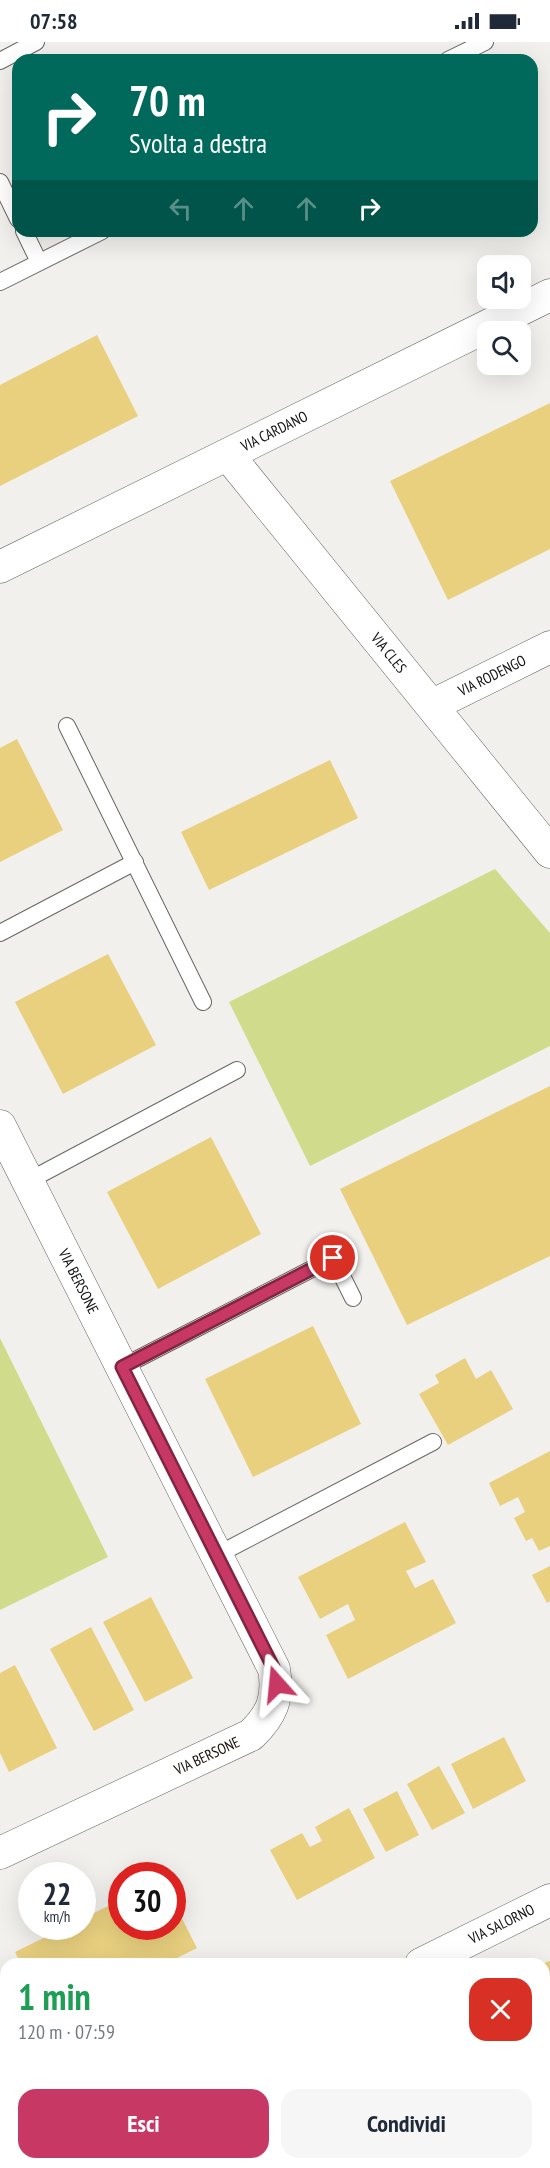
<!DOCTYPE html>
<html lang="it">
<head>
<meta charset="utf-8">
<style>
	:root { --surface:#fff; --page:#f6f6f7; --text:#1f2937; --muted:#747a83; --accent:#c73964 }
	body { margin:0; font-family:"PT Sans Narrow",sans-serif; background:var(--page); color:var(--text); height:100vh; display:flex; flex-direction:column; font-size:22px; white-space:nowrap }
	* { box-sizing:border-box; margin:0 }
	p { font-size:20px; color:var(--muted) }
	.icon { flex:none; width:33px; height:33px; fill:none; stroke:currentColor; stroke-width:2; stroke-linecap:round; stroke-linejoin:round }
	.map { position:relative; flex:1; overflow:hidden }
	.side { position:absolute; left:0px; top:1916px; width:550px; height:212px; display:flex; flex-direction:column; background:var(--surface); border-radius:18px 18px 0 0; box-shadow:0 6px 24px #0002 }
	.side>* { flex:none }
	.top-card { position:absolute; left:12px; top:12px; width:526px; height:183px; border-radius:18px; box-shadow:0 6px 24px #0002; background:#00695c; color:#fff; overflow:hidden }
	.buttons { position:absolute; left:477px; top:213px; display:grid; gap:12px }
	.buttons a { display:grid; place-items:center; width:54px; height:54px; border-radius:12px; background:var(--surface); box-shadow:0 6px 24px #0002; font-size:30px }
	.speed { position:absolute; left:18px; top:1820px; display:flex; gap:12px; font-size:30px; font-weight:700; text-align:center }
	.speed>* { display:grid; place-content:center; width:78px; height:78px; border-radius:50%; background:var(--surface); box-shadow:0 6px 24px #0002; line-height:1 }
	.speed small { font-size:15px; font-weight:400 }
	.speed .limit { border:9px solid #d22; background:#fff; color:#111 }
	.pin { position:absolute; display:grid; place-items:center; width:51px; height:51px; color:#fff; margin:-26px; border:3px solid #fff; border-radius:50%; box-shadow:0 2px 6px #0007 }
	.me { position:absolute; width:66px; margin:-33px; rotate:342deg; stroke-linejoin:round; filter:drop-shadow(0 0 4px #0008) }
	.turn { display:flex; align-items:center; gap:21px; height:126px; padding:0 18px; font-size:27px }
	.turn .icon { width:78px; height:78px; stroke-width:2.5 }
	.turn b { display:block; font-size:42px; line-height:51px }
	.lanes { display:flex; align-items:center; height:57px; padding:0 18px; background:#0003; justify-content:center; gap:30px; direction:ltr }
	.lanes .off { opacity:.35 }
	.round { display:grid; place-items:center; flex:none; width:63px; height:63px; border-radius:18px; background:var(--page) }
	.head { display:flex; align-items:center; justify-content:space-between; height:102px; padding:0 18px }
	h1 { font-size:36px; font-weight:800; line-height:45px; color:#1e9e55 }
	.primary-button { display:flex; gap:12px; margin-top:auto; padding:12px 18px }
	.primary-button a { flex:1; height:69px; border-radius:18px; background:var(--accent); color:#fff; font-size:24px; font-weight:800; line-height:69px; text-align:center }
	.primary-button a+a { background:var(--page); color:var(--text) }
	.status { display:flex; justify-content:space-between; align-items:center; height:42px; padding:0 30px; background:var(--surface); direction:ltr }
	.status svg { height:16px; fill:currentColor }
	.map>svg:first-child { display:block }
	.green { fill:#d0dc8c }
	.building { fill:#e9d07f }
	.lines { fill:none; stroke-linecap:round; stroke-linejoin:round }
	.lane-casing { stroke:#676663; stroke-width:18 }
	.street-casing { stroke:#676663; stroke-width:33 }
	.lane { stroke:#fff; stroke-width:16 }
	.street { stroke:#fff; stroke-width:32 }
	.route-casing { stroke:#812541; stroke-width:15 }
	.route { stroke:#c73964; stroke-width:10 }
	.labels { text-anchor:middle; stroke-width:4.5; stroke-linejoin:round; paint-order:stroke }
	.street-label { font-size:15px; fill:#100f0e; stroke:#fffefa }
</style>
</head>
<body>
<div class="status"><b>07:58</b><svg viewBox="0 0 49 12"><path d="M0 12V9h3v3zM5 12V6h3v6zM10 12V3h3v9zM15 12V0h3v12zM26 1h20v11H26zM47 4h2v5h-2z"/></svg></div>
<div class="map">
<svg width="550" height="2126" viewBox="0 0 550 2126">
	<rect width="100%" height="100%" fill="#f2f0ec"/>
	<g class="green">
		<polygon points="495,827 550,891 550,1004 310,1124 229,960"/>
		<polygon points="0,1296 108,1515 0,1568"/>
	</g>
	<g class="building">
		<polygon points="97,293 138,374 0,444 0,343"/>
		<polygon points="550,361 550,507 448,558 390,439"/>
		<polygon points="17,697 63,788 0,820 0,706"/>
		<polygon points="330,718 358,776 209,848 181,790"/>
		<polygon points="108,912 156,1003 63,1052 15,960"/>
		<polygon points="550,1044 550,1214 407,1283 340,1147"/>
		<polygon points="211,1095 261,1192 158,1247 107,1150"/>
		<polygon points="313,1284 361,1382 253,1435 205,1337"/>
		<polygon points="465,1316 476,1337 491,1328 513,1367 448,1403 419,1352 439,1341 435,1333"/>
		<polygon points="550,1409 550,1504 539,1509 532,1496 526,1499 514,1476 525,1470 518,1455 500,1464 489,1441"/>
		<polygon points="405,1480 426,1520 406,1529 415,1546 433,1537 456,1581 348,1637 326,1593 355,1578 348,1562 320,1577 298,1535"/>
		<polygon points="550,1524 550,1559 547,1561 532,1533"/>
		<polygon points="151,1555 193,1636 145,1660 103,1580"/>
		<polygon points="91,1585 134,1668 94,1689 50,1607"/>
		<polygon points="15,1623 57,1706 9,1730 0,1711 0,1631"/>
		<polygon points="504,1695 526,1739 473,1767 451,1722"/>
		<polygon points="439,1724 465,1771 432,1788 407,1742"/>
		<polygon points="397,1749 419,1793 386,1810 363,1767"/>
		<polygon points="349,1766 375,1816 297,1858 270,1808 302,1791 310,1805 322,1799 315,1785"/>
		<polygon points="122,1857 122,1884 172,1884 172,1857 197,1906 165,1922 21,1922 15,1910 68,1884 82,1884 82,1877"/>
		<polygon points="550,1919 550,1987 544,1990 544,1921"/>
		<polygon points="0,1984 6,1996 6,2002 0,2005"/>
		<polygon points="550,2040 550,2110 544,2099 544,2043"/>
		<polygon points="377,2121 411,2121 400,2126 380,2126"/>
	</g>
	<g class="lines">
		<g class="lane-casing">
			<g id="lane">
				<polyline points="448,18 485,0"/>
				<polyline points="0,19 36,0"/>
				<polyline points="0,140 18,177"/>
				<polyline points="24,189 39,220"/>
				<polyline points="0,240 102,189"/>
				<polyline points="67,684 203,960"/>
				<polyline points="0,891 135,820"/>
				<polyline points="28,1139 237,1028"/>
				<polyline points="122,1325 333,1216 353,1256"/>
				<polyline points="217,1513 433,1400"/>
				<polyline points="533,2121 536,2126"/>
			</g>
		</g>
		<g class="street-casing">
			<g id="street">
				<path id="s1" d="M228 413 550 810"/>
				<path id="s2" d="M0 525 550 253"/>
				<path id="s3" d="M433 663 550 605"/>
				<path id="s4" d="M0 1084 274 1627C279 1656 272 1673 251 1693L0 1811"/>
				<path id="s5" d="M421 1922 550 1858"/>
				<polyline points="6,2126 17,2121"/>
			</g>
		</g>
		<use href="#lane" class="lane"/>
		<use href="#street" class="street"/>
	</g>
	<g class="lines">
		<g class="route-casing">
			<polyline id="route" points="277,1642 274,1627 122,1325 333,1216"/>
		</g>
		<use href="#route" class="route"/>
	</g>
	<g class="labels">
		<g class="street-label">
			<text dy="5" stroke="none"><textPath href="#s2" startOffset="306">VIA CARDANO</textPath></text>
			<text dy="5" stroke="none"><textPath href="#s1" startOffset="255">VIA CLES</textPath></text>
			<text dy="5" stroke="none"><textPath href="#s3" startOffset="66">VIA RODENGO</textPath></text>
			<text dy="5" stroke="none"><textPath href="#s4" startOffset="174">VIA BERSONE</textPath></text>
			<text transform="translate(207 1714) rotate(-25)" y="5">VIA BERSONE</text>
			<text dy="5" stroke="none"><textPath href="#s5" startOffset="90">VIA SALORNO</textPath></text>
		</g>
	</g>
</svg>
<div class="buttons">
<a><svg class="icon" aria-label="sound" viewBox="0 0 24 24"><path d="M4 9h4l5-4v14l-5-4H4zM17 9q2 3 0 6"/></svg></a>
<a><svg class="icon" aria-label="search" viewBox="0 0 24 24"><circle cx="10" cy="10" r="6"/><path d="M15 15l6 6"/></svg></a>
</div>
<div class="speed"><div>22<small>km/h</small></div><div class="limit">30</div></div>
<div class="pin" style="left:333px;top:1216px;background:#d93025"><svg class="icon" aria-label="arrive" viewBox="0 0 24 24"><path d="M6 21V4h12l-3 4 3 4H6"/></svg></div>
<svg class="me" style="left:277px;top:1642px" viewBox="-20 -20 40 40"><path d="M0-17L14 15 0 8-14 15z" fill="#c73964" stroke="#fff" stroke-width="4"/></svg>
<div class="top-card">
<div class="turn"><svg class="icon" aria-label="right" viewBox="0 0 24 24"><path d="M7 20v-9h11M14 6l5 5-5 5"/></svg><div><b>70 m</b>Svolta a destra</div></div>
<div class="lanes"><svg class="icon off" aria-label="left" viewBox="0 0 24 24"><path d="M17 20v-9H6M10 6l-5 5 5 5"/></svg><svg class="icon off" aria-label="ahead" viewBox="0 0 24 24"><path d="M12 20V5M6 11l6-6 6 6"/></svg><svg class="icon off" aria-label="ahead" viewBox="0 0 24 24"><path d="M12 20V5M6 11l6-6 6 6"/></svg><svg class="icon" aria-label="right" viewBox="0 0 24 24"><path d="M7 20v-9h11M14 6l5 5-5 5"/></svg></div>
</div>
<section class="side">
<div class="head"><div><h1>1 min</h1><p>120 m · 07:59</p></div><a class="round" style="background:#d93025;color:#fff"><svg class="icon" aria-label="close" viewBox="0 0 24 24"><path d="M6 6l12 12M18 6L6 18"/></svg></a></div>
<div class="primary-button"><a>Esci</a><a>Condividi</a></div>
</section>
</div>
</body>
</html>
